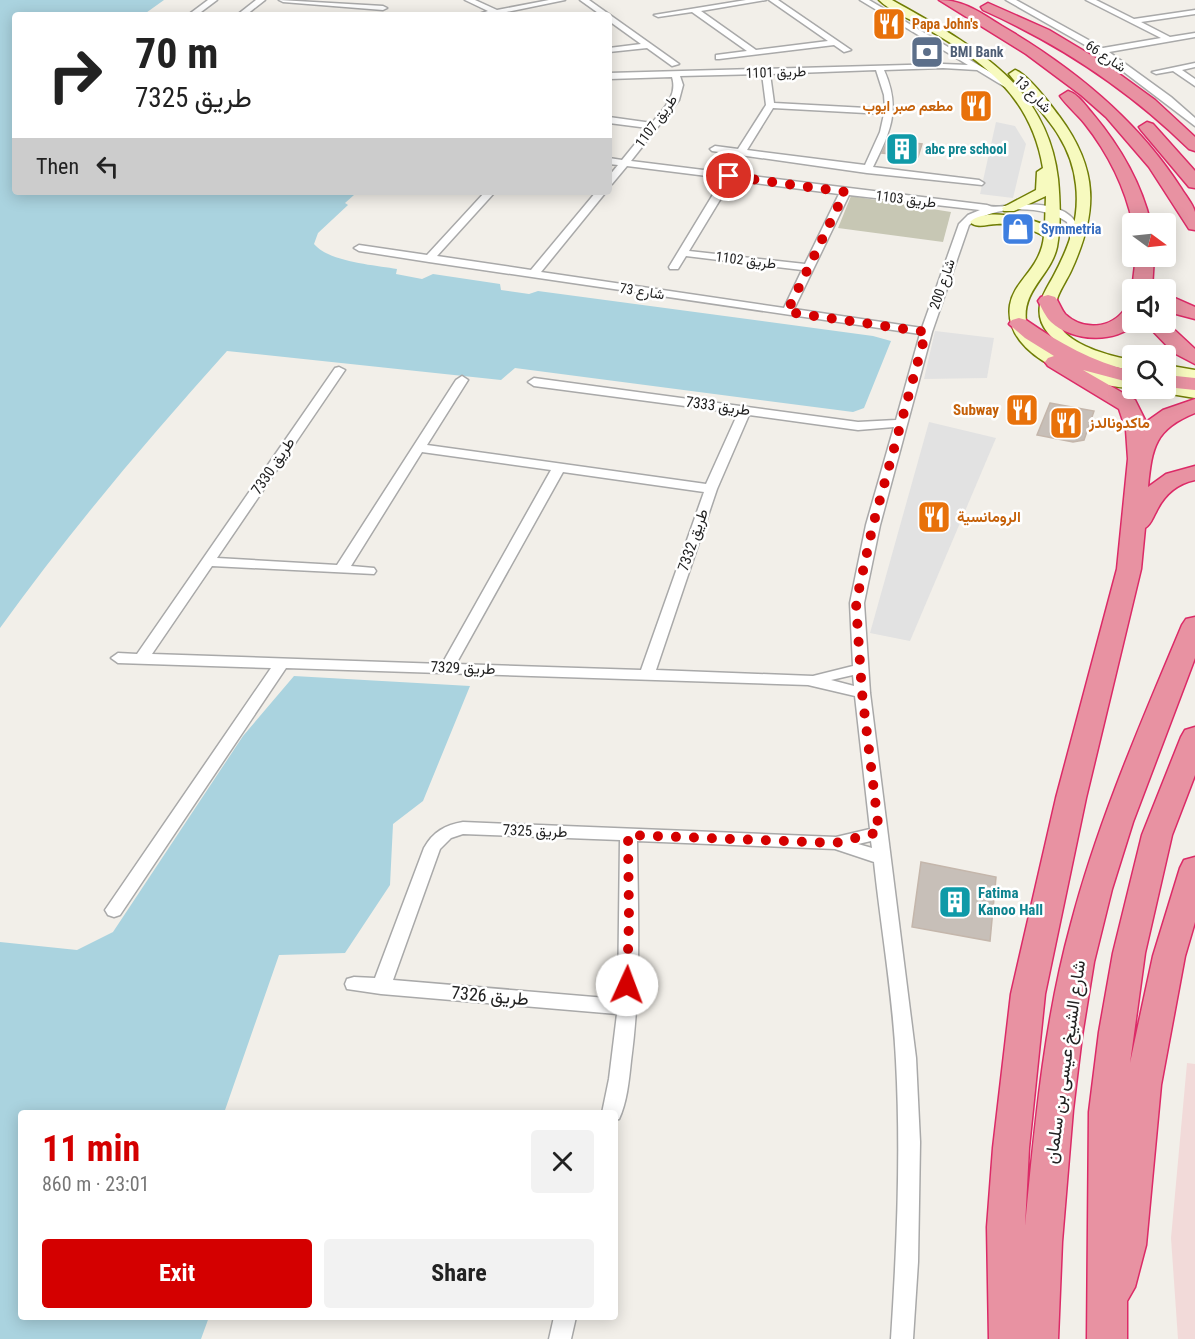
<!DOCTYPE html>
<html lang="en">
<head>
<meta charset="utf-8">
<style>
	:root { --surface:#fff; --page:#f2f2f2; --text:#222; --muted:#767676; --accent:#d40000 }
	body { margin:0; font-family:"Roboto Condensed",Vazirmatn,sans-serif; background:var(--page); color:var(--text); height:100vh; display:flex; flex-direction:column; font-size:22px; white-space:nowrap }
	* { box-sizing:border-box; margin:0 }
	p { font-size:20px; color:var(--muted) }
	.icon { flex:none; width:33px; height:33px; fill:none; stroke:currentColor; stroke-width:2; stroke-linecap:round; stroke-linejoin:round }
	.map { position:relative; flex:1; overflow:hidden }
	.panel { position:absolute; left:18px; top:1110px; width:600px; height:210px; display:flex; flex-direction:column; background:var(--surface); border-radius:6px; box-shadow:0 3px 15px #0003 }
	.panel>* { flex:none }
	.top-card { position:absolute; left:12px; top:12px; width:600px; height:183px; border-radius:6px; box-shadow:0 3px 15px #0003; background:#fff; color:var(--text); overflow:hidden }
	.needle { width:39px; rotate:105deg }
	.tools { position:absolute; left:1122px; top:213px; display:grid; gap:12px }
	.tools a { display:grid; place-items:center; width:54px; height:54px; border-radius:6px; background:var(--surface); box-shadow:0 3px 15px #0003; font-size:30px }
	.pin { position:absolute; display:grid; place-items:center; width:51px; height:51px; color:#fff; margin:-26px; border:3px solid #fff; border-radius:50%; box-shadow:0 2px 6px #0007 }
	.me { position:absolute; width:66px; margin:-33px; rotate:2deg; stroke-linejoin:round; filter:drop-shadow(0 0 4px #0008) }
	.turn { display:flex; align-items:center; gap:21px; height:126px; padding:0 24px; font-size:27px }
	.turn .icon { width:78px; height:78px; stroke-width:2.5 }
	.turn b { display:block; font-size:42px; line-height:51px }
	.then { display:flex; align-items:center; height:57px; padding:0 24px; background:#0003; gap:12px; font-size:22px }
	.round { display:grid; place-items:center; flex:none; width:63px; height:63px; border-radius:6px; background:var(--page) }
	.headline { display:flex; align-items:center; justify-content:space-between; height:102px; padding:0 24px }
	h1 { font-size:36px; font-weight:700; line-height:45px; color:var(--accent) }
	.action { display:flex; gap:12px; margin-top:auto; padding:12px 24px }
	.action a { flex:1; height:69px; border-radius:6px; background:var(--accent); color:#fff; font-size:24px; font-weight:700; line-height:69px; text-align:center }
	.action a+a { background:var(--page); color:var(--text) }
	.map>svg:first-child { display:block }
	.commercial { fill:#f2dad9 }
	.construction { fill:#c7c7b4 }
	.parking { fill:#e2e2e2 }
	.water { fill:#aad3df }
	.building { fill:#c7bfb8; stroke:#c4b6ab; stroke-width:1.5 }
	.lines { fill:none; stroke-linecap:round; stroke-linejoin:round }
	.street-casing { stroke:#a9a9a9; stroke-width:3 }
	.secondary-casing { stroke:#707d05; stroke-width:3 }
	.highway-casing { stroke:#dc2a67; stroke-width:3 }
	.street { fill:#fff; fill-rule:evenodd }
	.secondary { fill:#f7fabf; fill-rule:evenodd }
	.highway { fill:#e892a2; fill-rule:evenodd }
	.route { stroke:#d40000; stroke-width:10; stroke-dasharray:0 18 }
	.labels { text-anchor:middle; stroke-width:5; stroke-linejoin:round; paint-order:stroke }
	.far-food-label { font-size:14px; font-weight:bold; fill:#c56008; stroke:#fff; text-anchor:start }
	.far-service-label { font-size:14px; font-weight:bold; fill:#4e5e75; stroke:#fff; text-anchor:start }
	.far-street-label { font-size:14px; fill:#222; stroke:#fff }
	.far-culture-label { font-size:14px; font-weight:bold; fill:#0d838f; stroke:#fff; text-anchor:start }
	.far-shop-label { font-size:14px; font-weight:bold; fill:#366cbe; stroke:#fff; text-anchor:start }
	.street-label { font-size:15px; fill:#222; stroke:#fff }
	.food-label { font-size:15px; font-weight:bold; fill:#c56008; stroke:#fff; text-anchor:start }
	.culture-label { font-size:15px; font-weight:bold; fill:#0d838f; stroke:#fff; text-anchor:start }
	.near-street-label { font-size:18px; fill:#222; stroke:#fff }
</style>
</head>
<body>
<div class="map">
<svg width="1195" height="1339" viewBox="0 0 1195 1339">
	<rect width="100%" height="100%" fill="#f2efe9"/>
	<polygon class="commercial" points="1187,1063 1195,1064 1195,1339 1178,1339 1171,1238"/>
	<polygon class="construction" points="851,196 951,212 943,242 838,228"/>
	<g class="parking">
		<polygon points="996,122 1015,126 1026,144 1013,198 980,194"/>
		<polygon points="935,331 994,338 987,378 924,379"/>
		<polygon points="929,422 996,438 910,641 870,633"/>
	</g>
	<g class="water">
		<path d="M0 0H164L143 15H15V192H363L354 195 345 203 348 205 318 233 314 244C329 262 374 265 397 269L396 274 422 279 433 274 500 284 501 290 529 294 538 291 873 336 891 341 864 408 853 412 515 368 501 380 227 351C147 440 70 531 0 628Z"/>
		<polygon points="294,676 470,686 423,801 393,824 390,885 345,953 279,955 224,1113 21,1113 21,1317 209,1317 201,1339 0,1339 0,942 77,950 113,932 243,736"/>
	</g>
	<g class="building">
		<polygon points="888,140 922,144 918,157 882,153"/>
		<polygon points="1050,403 1094,411 1084,440 1073,442 1037,435"/>
		<polygon points="921,862 996,877 990,941 912,927"/>
	</g>
	<g class="lines">
		<g class="street-casing">
			<g id="street">
				<polygon points="208,0 217,0 197,15 188,15"/>
				<polygon points="256,0 265,0 246,15 237,15"/>
				<polygon points="279,0 383,6 387,8 383,10 283,2"/>
				<polygon points="465,0 475,0 497,10 549,0 565,0 492,15 476,15 488,11"/>
				<polygon points="580,0 589,0 679,64 672,66 647,48 609,52 609,48 641,44 609,21 609,15 601,15"/>
				<polygon points="746,0 766,0 701,11 756,50 828,41 769,0 778,0 851,50 844,52 834,45 719,59 716,59 716,55 747,51 692,12 658,17 654,15"/>
				<path d="M860 0H869L1012 85 1005 87 977 70 943 68 884 70C901 108 891 131 873 167L979 180 984 183 982 185 867 173 712 151 710 149 715 146 738 149 766 105 762 74 680 76 683 85 679 100 631 161 987 205C995 209 1005 205 1014 205 1045 203 1081 206 1081 243L1076 246 1071 243 1067 222C1042 204 993 205 969 225L932 332 880 525 864 603 870 693 916 1058 920 1142 918 1262 913 1339H891C897 1246 901 1154 896 1061 893 995 881 928 874 862L835 849 637 841C638 914 641 988 631 1061 629 1080 627 1102 619 1119L615 1120V1113H602L609 1079 617 1014 381 994 347 989 345 984 347 979 354 977 375 978 424 848C433 832 445 825 463 822L836 837 870 829 855 696 808 685 286 668 120 915 114 917 108 915 105 910 271 668 118 663 111 658 118 653 137 654 335 368 339 367 345 370 217 558 337 565 456 380 462 376 468 380 427 445 706 484 738 413 534 386 528 382 534 378 858 422 896 420 920 334 429 262 359 251 354 248 359 245 427 255 485 192H495L437 256 531 270 596 192H606L541 272 784 308 802 270 686 256 678 269H670L669 267 723 178 627 166 612 184 609 185V176L618 165 609 164V158L622 160 648 128 609 123V117L652 123C663 109 678 96 672 77L609 79V73L943 64 968 65ZM876 70 884 95 885 109 774 103 770 74ZM773 108 884 114 880 132 865 165 747 150ZM732 180 839 194 805 264 689 251ZM849 195 980 210 968 215 959 224 922 328 794 309ZM749 415 858 430 894 427 866 525 850 603 853 666 813 676 656 670 717 489ZM422 452 551 470 442 664 152 654 212 566 374 574 376 571 374 568 351 566ZM563 472 704 492 641 670 456 664ZM853 675 854 686 831 680ZM463 834 620 840 618 999 393 980 440 849 451 838ZM871 841 872 848 858 844Z"/>
				<polygon points="1006,0 1016,0 1103,48 1161,38 1086,0 1096,0 1134,19 1195,10 1195,14 1141,22 1170,37 1195,33 1195,37 1109,52 1171,97 1195,118 1195,126 1099,53"/>
				<polygon points="1195,63 1195,67 1182,70 1195,79 1195,86 1173,71 1156,74 1152,72"/>
				<polygon points="554,1317 576,1317 571,1339 549,1339"/>
			</g>
		</g>
		<g class="secondary-casing">
			<g id="secondary">
				<path d="M879 0H892C968 43 1047 82 1058 179 1060 201 1061 225 1057 247 1051 275 1022 290 1026 321 1031 359 1102 373 1132 379L1134 388C1092 388 1002 359 1010 305 1014 280 1041 269 1044 236 1029 228 1014 223 997 224 988 224 977 229 970 222 985 207 1028 218 1045 225L1046 196 1014 211H1004L1002 208 1036 190 1037 172 1043 168C1031 95 983 61 922 26 908 18 890 11 879 0Z"/>
				<path d="M1015 70C1029 75 1050 104 1059 116 1099 170 1098 212 1071 271 1065 284 1054 297 1055 313 1057 343 1109 356 1132 360V370C1103 366 1033 346 1040 305 1042 295 1048 286 1053 277 1069 247 1080 219 1076 185 1071 136 1038 110 1009 74Z"/>
				<polygon points="1166,365 1195,370 1195,380 1166,375"/>
				<polygon points="1166,383 1195,388 1195,398 1159,392 1157,388 1166,388"/>
			</g>
		</g>
		<g class="highway-casing">
			<g id="highway">
				<path d="M939 0C964 0 981 13 1002 26 1072 67 1137 119 1181 188 1185 195 1193 204 1195 212 1195 218 1195 225 1195 230L1189 229 1149 167 1106 117 1081 95 1026 54Z"/>
				<path d="M988 3 1049 30 1104 63 1155 100 1195 137V151L1189 149C1129 90 1061 45 983 10L981 7Z"/>
				<path d="M1068 91C1078 94 1085 105 1092 113 1119 145 1141 182 1151 224H1133C1125 187 1108 153 1085 124 1077 114 1067 106 1060 96Z"/>
				<polygon points="1147,122 1153,124 1195,171 1195,188 1189,187 1141,130 1139,127"/>
				<polygon points="1136,256 1154,256 1152,290 1132,290"/>
				<polygon points="1166,294 1195,307 1195,319 1176,314 1166,308"/>
				<path d="M1048 295 1055 297C1059 302 1061 309 1065 314 1083 331 1111 329 1125 309L1132 307V322H1136C1117 345 1071 341 1051 322 1045 316 1042 308 1038 301L1041 297Z"/>
				<path d="M1019 318 1026 320C1059 343 1093 362 1132 371V383L1083 370 1135 400 1146 422 1163 410 1195 399V413C1155 429 1152 447 1148 487L1166 474 1195 466V480C1176 484 1164 495 1156 512 1152 519 1151 524 1145 528L1141 569 1086 798 1045 994 1029 1148 1025 1226C1035 1124 1044 1022 1071 924 1098 821 1141 723 1182 625L1186 619 1195 617V658L1133 822 1112 889 1094 962 1082 1036 1073 1110 1062 1242 1058 1339H989L987 1227 993 1148 1011 994 1056 798 1117 569 1128 459 1126 430 1119 409 1048 366 1045 362 1048 358 1054 356 1025 338 1009 324 1012 320Z"/>
				<polygon points="1144,322 1166,322 1195,349 1195,364 1174,353"/>
				<polygon points="1166,375 1195,378 1195,390 1166,387"/>
				<polygon points="1195,727 1195,775 1172,835 1145,953 1130,1063 1153,956 1180,868 1184,860 1195,857 1195,922 1185,956 1161,1085 1146,1245 1135,1287 1127,1301 1127,1339 1087,1339 1089,1112 1099,1032 1113,953 1142,835 1181,737 1185,730"/>
			</g>
		</g>
		<use href="#street" class="street"/>
		<use href="#secondary" class="secondary"/>
		<use href="#highway" class="highway"/>
	</g>
	<g class="lines">
		<polyline class="route" points="627,985 629,919 628,835 836,843 879,832 862,693 856,603 873,525 926,332 787,312 845,192 729,176"/>
	</g>
	<defs>
		<g id="restaurant-square" transform="scale(1.725)"><rect x="-9" y="-9" width="18" height="18" rx="4" fill="#e8710a" stroke="#fff"/><path d="M-5-6h1v4h1v-4h1v4h1v-4h1v5L-1.5 .5V6h-2V.5L-5-1ZM5-6V6H3V1.5H1.5Q1.5-4 5-6Z" fill="#fff"/></g>
		<g id="bank-square" transform="scale(1.725)"><rect x="-9" y="-9" width="18" height="18" rx="4" fill="#5c6f8a" stroke="#fff"/><path d="M-6-4H6V4H-6ZM0-2.3a2.3 2.3 0 1 0 0 4.6a2.3 2.3 0 1 0 0-4.6Z" fill="#fff"/></g>
		<g id="building-square" transform="scale(1.725)"><rect x="-9" y="-9" width="18" height="18" rx="4" fill="#0f9aa8" stroke="#fff"/><path d="M-4-6H4V6H1V3H-1V6H-4ZM-2.5-4.3h1.7v1.8h-1.7ZM.8-4.3h1.7v1.8H.8ZM-2.5-1h1.7V.8h-1.7ZM.8-1h1.7V.8H.8Z" fill="#fff"/></g>
		<g id="shop-square" transform="scale(1.725)"><rect x="-9" y="-9" width="18" height="18" rx="4" fill="#3f7fe0" stroke="#fff"/><path d="M-5-2.5h2.3a2.7 3.5 0 0 1 5.4 0H5L5.5 6h-11ZM-1.5-2.5h3a1.5 2.3 0 0 0-3 0Z" fill="#fff"/></g>
	</defs>
	<g fill-rule="evenodd">
		<use href="#restaurant-square" x="889" y="24"/>
		<use href="#bank-square" x="927" y="52"/>
		<use href="#restaurant-square" x="976" y="106"/>
		<use href="#building-square" x="902" y="149"/>
		<use href="#shop-square" x="1018" y="229"/>
		<use href="#restaurant-square" x="1022" y="410"/>
		<use href="#restaurant-square" x="1066" y="423"/>
		<use href="#restaurant-square" x="934" y="517"/>
		<use href="#building-square" x="955" y="902"/>
	</g>
	<g class="labels">
		<g class="far-food-label">
			<text x="912" y="29">Papa John's</text>
			<text x="953" y="111" text-anchor="end">مطعم صبر ايوب</text>
		</g>
		<g class="far-service-label">
			<text x="950" y="57">BMI Bank</text>
		</g>
		<g class="far-street-label">
			<text transform="translate(1106 56) rotate(34)" y="5">شارع 66</text>
			<text transform="translate(776 72) rotate(-2)" y="5">طريق 1101</text>
			<text transform="translate(1033 94) rotate(45)" y="5">شارع 13</text>
			<text transform="translate(656 121) rotate(-54)" y="5">طريق 1107</text>
			<text transform="translate(906 199) rotate(7)" y="5">طريق 1103</text>
			<text transform="translate(746 260) rotate(7)" y="5">طريق 1102</text>
			<text transform="translate(942 284) rotate(-71)" y="5">شارع 200</text>
			<text transform="translate(642 291) rotate(9)" y="5">شارع 73</text>
		</g>
		<g class="far-culture-label">
			<text x="925" y="154">abc pre school</text>
		</g>
		<g class="far-shop-label">
			<text x="1041" y="234">Symmetria</text>
		</g>
		<g class="street-label">
			<text transform="translate(718 406) rotate(8)" y="5">طريق 7333</text>
			<text transform="translate(273 466) rotate(-56)" y="5">طريق 7330</text>
			<text transform="translate(693 540) rotate(-71)" y="5">طريق 7332</text>
			<text transform="translate(463 668) rotate(2)" y="5">طريق 7329</text>
			<text transform="translate(535 831) rotate(2)" y="5">طريق 7325</text>
		</g>
		<g class="food-label">
			<text x="999" y="415" text-anchor="end">Subway</text>
			<text x="1089" y="428">ماكدونالدز</text>
			<text x="957" y="522">الرومانسية</text>
		</g>
		<g class="culture-label">
			<text x="978" y="898">Fatima<tspan x="978" dy="17">Kanoo Hall</tspan></text>
		</g>
		<g class="near-street-label">
			<text transform="translate(490 996) rotate(5)" y="6">طريق 7326</text>
			<text transform="translate(1065 1062) rotate(-82)" y="6">شارع الشيخ عيسى بن سلمان</text>
		</g>
	</g>
</svg>
<div class="tools">
<a><svg class="needle" viewBox="-14 -14 28 28"><path d="M0-13l5 13h-10z" fill="#e53935"/><path d="M0 13l5-13h-10z" fill="#767676"/></svg></a>
<a><svg class="icon" aria-label="sound" viewBox="0 0 24 24"><path d="M4 9h4l5-4v14l-5-4H4zM17 9q2 3 0 6"/></svg></a>
<a><svg class="icon" aria-label="search" viewBox="0 0 24 24"><circle cx="10" cy="10" r="6"/><path d="M15 15l6 6"/></svg></a>
</div>
<div class="pin" style="left:729px;top:176px;background:#d93025"><svg class="icon" aria-label="arrive" viewBox="0 0 24 24"><path d="M6 21V4h12l-3 4 3 4H6"/></svg></div>
<svg class="me" style="left:627px;top:985px" viewBox="-20 -20 40 40"><circle r="19" fill="#fff"/><path d="M0-13L10 11 0 6-10 11z" fill="#d40000"/></svg>
<div class="top-card">
<div class="turn"><svg class="icon" aria-label="right" viewBox="0 0 24 24"><path d="M7 20v-9h11M14 6l5 5-5 5"/></svg><div><b>70 m</b>طريق 7325</div></div>
<div class="then">Then<svg class="icon" aria-label="left" viewBox="0 0 24 24"><path d="M17 20v-9H6M10 6l-5 5 5 5"/></svg></div>
</div>
<section class="panel">
<div class="headline"><div><h1>11 min</h1><p>860 m · 23:01</p></div><a class="round"><svg class="icon" aria-label="close" viewBox="0 0 24 24"><path d="M6 6l12 12M18 6L6 18"/></svg></a></div>
<div class="action"><a>Exit</a><a>Share</a></div>
</section>
</div>
</body>
</html>
